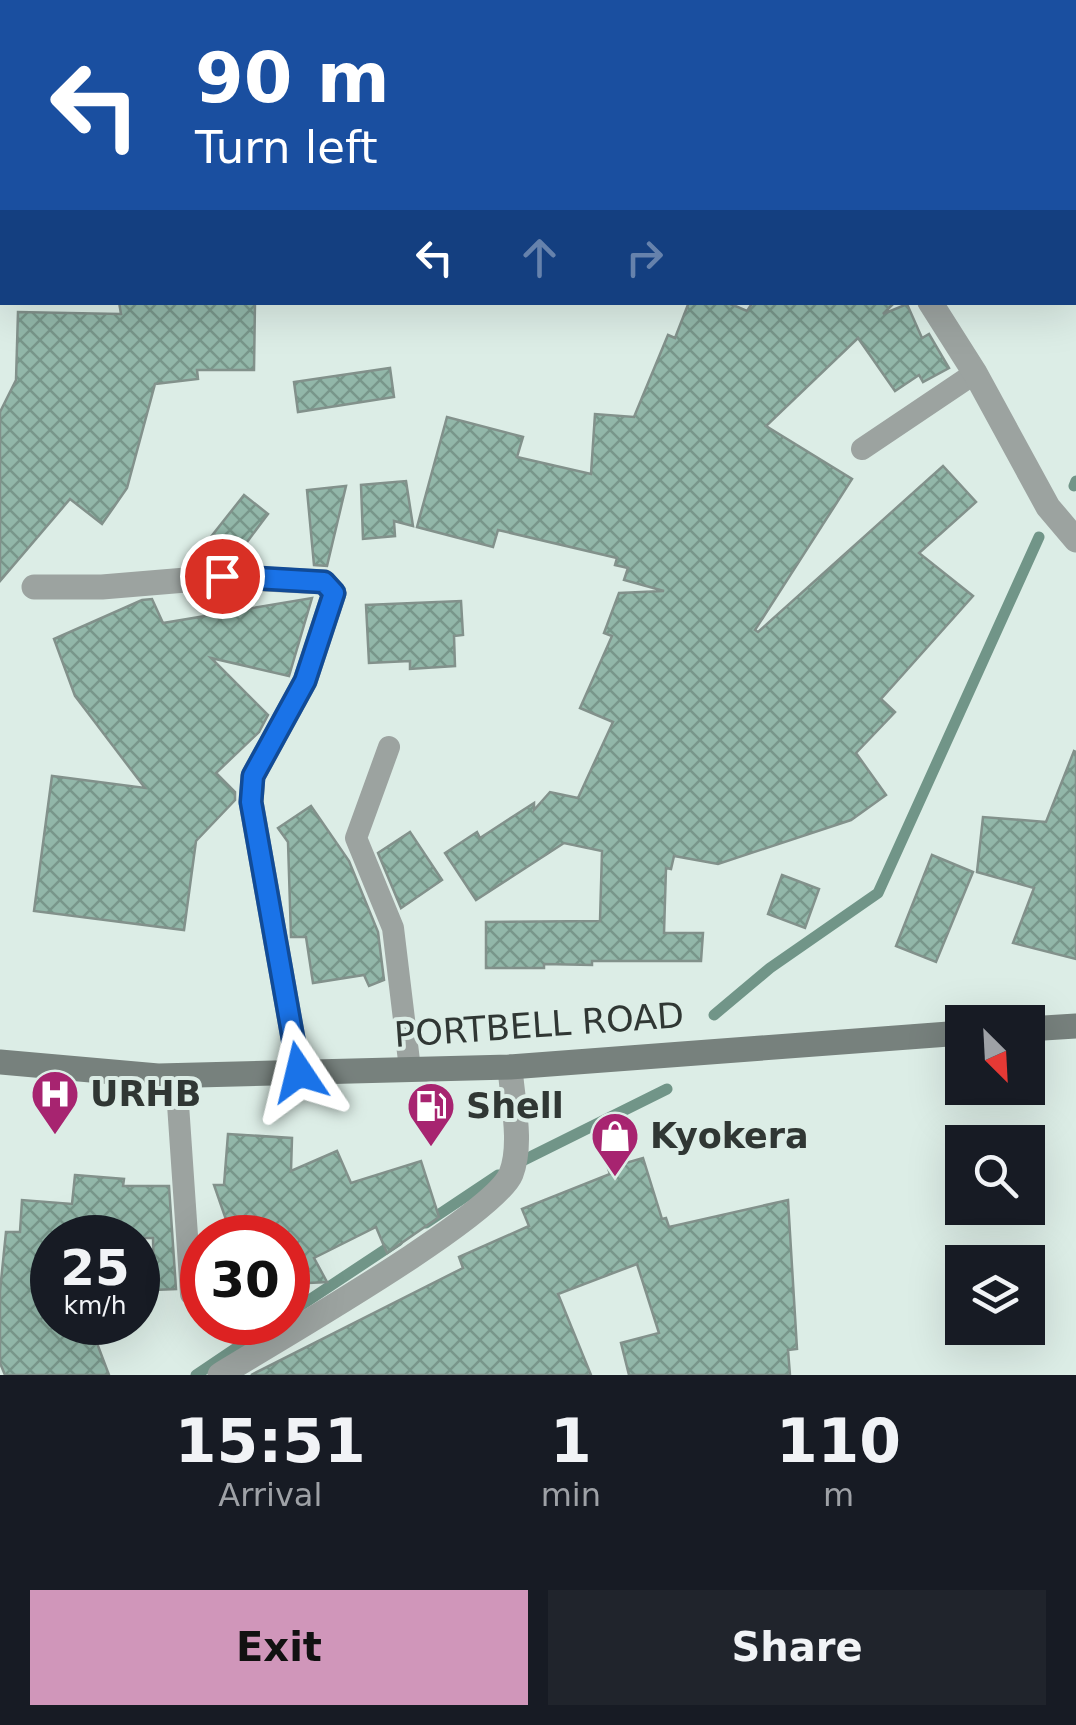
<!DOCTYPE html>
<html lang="en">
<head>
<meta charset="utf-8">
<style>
	:root { --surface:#171b24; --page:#20242c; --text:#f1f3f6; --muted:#9ea1a6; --accent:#d096ba }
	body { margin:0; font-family:"DejaVu Sans",sans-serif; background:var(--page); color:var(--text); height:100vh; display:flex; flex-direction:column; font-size:38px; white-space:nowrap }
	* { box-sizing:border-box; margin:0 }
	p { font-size:32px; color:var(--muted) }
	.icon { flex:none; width:55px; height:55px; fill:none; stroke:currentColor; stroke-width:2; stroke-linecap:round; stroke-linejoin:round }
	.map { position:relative; height:1375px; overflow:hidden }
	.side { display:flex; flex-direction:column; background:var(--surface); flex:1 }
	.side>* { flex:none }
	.hud { position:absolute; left:0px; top:0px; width:1078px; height:305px; box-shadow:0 10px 40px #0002; background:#1a4fa0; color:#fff; overflow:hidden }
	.needle { width:65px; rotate:156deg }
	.buttons { position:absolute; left:945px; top:1005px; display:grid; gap:20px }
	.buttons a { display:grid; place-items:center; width:100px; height:100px; border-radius:0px; background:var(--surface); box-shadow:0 10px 40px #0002; font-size:50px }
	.speed { position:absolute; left:30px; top:1215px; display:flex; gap:20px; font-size:50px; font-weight:700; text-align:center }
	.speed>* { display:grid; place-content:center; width:130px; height:130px; border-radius:50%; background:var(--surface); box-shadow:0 10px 40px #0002; line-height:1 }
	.speed small { font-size:25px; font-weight:400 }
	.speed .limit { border:15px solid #d22; background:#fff; color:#111 }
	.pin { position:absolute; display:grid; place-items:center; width:85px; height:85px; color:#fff; margin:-42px; border:5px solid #fff; border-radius:50%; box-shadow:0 2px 10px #0007 }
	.me { position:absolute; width:110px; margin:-55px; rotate:350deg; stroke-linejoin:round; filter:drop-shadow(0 0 8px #0008) }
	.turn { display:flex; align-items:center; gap:35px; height:210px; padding:0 30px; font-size:45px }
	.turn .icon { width:130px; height:130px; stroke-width:2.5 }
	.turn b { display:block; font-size:70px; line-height:85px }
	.lanes { display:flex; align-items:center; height:95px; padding:0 30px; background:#0003; justify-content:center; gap:50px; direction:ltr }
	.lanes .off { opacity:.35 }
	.eta { display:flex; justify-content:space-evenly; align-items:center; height:170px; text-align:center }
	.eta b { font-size:60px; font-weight:600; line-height:70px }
	.action { display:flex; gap:20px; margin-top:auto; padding:20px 30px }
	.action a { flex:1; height:115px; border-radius:0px; background:var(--accent); color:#111; font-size:40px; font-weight:600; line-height:115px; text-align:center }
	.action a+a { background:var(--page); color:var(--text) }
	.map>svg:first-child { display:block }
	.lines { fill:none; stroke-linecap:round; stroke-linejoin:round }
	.stream { stroke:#719588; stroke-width:11 }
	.building { fill:url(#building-cross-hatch); stroke:#82918b; stroke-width:2.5 }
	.lane { stroke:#9ca3a0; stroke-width:22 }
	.street { stroke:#9ca3a0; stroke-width:25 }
	.secondary { stroke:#77817d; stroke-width:25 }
	.route-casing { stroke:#114b97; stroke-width:25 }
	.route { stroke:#1a73e8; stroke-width:18 }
	.labels { text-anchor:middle; stroke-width:8; stroke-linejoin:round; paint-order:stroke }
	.street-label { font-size:35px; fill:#303734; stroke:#dcede6 }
	.poi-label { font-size:35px; font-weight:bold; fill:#303734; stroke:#dcede6; text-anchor:start }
</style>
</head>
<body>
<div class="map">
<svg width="1076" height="1375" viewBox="0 0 1076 1375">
	<defs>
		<pattern id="building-cross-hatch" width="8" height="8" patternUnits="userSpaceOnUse" patternTransform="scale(2.5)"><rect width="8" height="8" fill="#92b7a9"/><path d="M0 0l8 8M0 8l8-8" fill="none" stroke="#78968a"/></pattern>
	</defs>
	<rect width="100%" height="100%" fill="#dcede6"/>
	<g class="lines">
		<g class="stream">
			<polyline points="1074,486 1076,481"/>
			<polyline points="714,1015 770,968 878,893 1039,537"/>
			<polyline points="514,1165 667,1089"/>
			<polyline points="426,1223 498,1175"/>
			<polyline points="288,1314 398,1241"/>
			<polyline points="196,1375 275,1322"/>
		</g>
	</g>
	<g class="building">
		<polygon points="119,302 255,302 254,370 197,370 198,379 155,384 127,488 102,524 70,499 0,581 0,412 16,380 18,312 121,314"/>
		<polygon points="689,302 726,302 747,311 753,302 895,302 883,314 907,304 922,338 929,334 949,368 923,382 919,375 895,391 858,338 766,426 852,479 755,630 758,632 943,466 976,502 919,553 973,596 881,699 895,712 856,753 886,795 851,820 718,864 674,856 671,869 666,868 664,933 703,933 701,961 592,961 592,965 544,964 544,968 486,968 486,922 600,921 602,851 564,843 476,900 445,853 477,832 480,838 534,803 534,810 550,792 578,798 613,722 580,708 612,636 604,633 619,593 664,591 624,580 628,568 615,565 617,558 498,530 493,547 417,527 447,417 523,437 517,457 591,474 595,414 634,417 668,335 675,338"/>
		<polygon points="390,368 394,397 298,412 294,382"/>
		<polygon points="406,481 413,526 394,521 395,536 363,539 361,485"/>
		<polygon points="346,486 327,566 314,565 307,490"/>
		<polygon points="244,495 268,514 241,550 228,551 210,538"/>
		<polygon points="312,598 289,676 211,658 268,715 259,732 216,773 235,792 235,800 196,841 184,930 34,911 52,776 145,788 75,696 54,639 142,600 152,599 163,623"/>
		<polygon points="461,601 463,635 454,636 455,666 410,669 410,661 369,663 366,605"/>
		<polygon points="1074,751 1076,752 1076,959 1013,943 1034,888 977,872 983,817 1046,822"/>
		<polygon points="311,806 349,861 378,932 384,980 369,986 364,975 313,983 306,937 291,937 288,842 278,828"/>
		<polygon points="410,832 442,880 401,908 378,853"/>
		<polygon points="932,855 973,872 936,962 896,946"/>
		<polygon points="782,875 819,889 805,928 768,914"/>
		<polygon points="228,1134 292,1138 291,1171 337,1151 351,1183 421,1161 439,1217 387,1253 376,1227 314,1258 327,1282 288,1284 288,1238 261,1238 258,1228 232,1237 214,1185 224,1185"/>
		<polygon points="643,1158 662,1219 666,1218 669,1227 788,1200 797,1349 788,1350 790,1375 629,1375 621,1343 659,1333 637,1264 558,1294 591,1375 251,1375 463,1268 459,1257 529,1226 522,1209 610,1174 608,1168"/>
		<polygon points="75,1175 124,1179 123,1186 169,1186 176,1289 154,1290 153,1238 52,1238 52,1322 89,1322 109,1375 5,1375 0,1363 0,1291 6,1232 20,1232 22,1200 72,1204"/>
	</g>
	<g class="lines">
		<g class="lane">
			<polyline points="862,449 975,373"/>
			<polyline points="389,747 356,838 393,928 410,1069"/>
			<polyline points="176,1075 191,1294"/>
		</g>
		<g class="street">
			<polyline points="735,0 736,2"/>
			<polyline points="930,302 975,373 1048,507 1076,540"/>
			<polyline points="34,587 102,587 222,577 324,582 334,593 305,681 253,776 251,802 299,1072"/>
			<path d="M220 1375C271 1343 494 1216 511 1174 523 1143 512 1099 510 1067"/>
		</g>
		<g class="secondary">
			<polyline points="1028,1029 1076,1026"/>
			<polyline points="0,1062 158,1076 510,1067 962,1033"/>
		</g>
	</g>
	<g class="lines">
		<g class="route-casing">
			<polyline id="route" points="222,576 324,582 334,593 305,681 253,776 251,802 299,1072"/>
		</g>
		<use href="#route" class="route"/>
	</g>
	<defs>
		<g id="hospital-pin" transform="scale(2.5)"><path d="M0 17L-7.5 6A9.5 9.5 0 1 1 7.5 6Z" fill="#a72470" stroke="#dcede6"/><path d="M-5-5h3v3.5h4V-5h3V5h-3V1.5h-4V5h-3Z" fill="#fff"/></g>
		<g id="fuel-pin" transform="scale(2.5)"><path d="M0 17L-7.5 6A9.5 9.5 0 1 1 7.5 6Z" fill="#a72470" stroke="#dcede6"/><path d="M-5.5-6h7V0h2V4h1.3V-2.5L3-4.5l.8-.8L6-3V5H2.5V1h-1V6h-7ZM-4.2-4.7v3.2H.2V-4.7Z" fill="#fff"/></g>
		<g id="shop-pin" transform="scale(2.5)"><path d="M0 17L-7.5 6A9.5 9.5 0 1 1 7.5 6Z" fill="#a72470" stroke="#dcede6"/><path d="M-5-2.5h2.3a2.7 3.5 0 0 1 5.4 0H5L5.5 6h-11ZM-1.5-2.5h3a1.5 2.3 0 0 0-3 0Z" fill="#fff"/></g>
	</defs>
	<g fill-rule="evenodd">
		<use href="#hospital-pin" x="55" y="1094"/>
		<use href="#fuel-pin" x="431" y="1106"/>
		<use href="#shop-pin" x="615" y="1136"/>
	</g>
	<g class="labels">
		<g class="street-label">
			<text transform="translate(539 1025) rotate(-4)" y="12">PORTBELL ROAD</text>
		</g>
		<g class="poi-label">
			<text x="90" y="1106">URHB</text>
			<text x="466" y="1118">Shell</text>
			<text x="650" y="1148">Kyokera</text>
		</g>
	</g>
</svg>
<div class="buttons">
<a><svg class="needle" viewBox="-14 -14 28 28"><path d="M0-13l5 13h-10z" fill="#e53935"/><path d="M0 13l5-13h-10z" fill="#9ea1a6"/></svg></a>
<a><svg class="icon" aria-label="search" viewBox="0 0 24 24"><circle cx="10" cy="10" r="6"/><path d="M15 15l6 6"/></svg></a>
<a><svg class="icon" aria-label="layers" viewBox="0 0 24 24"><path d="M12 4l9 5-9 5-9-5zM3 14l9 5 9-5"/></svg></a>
</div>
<div class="speed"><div>25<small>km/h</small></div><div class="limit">30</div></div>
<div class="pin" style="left:222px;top:576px;background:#d93025"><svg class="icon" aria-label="arrive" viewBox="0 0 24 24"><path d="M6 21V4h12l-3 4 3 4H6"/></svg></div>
<svg class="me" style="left:299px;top:1072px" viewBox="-20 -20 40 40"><path d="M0-17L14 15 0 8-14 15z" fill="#1a73e8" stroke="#fff" stroke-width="4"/></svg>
<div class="hud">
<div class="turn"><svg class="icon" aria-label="left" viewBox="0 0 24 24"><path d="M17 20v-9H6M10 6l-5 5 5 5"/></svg><div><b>90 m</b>Turn left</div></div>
<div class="lanes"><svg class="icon" aria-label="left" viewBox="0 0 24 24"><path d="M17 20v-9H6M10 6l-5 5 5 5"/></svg><svg class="icon off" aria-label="ahead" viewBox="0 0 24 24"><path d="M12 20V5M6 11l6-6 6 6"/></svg><svg class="icon off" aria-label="right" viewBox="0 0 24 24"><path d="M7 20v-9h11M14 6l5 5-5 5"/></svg></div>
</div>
</div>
<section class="side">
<div class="eta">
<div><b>15:51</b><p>Arrival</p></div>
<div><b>1</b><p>min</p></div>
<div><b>110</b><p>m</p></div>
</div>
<div class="action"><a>Exit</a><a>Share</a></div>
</section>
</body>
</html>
